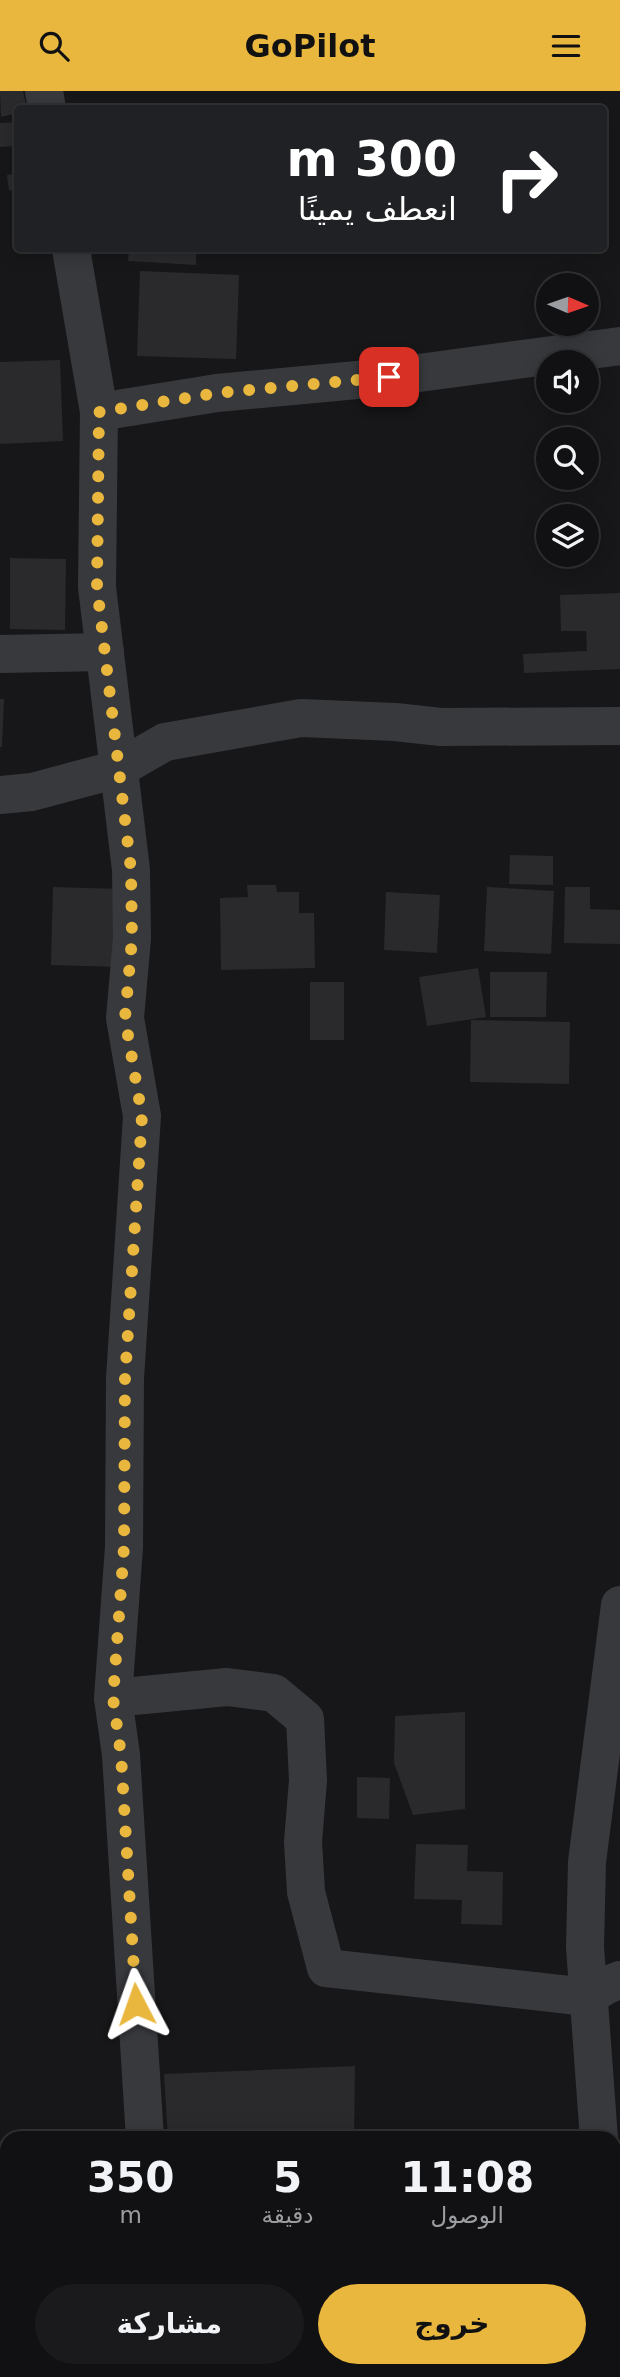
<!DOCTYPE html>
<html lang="ar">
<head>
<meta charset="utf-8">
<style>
	:root { --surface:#111113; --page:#1a1a1c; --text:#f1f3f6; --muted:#9c9da0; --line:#303133; --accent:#e9b73e }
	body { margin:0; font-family:"DejaVu Sans","Noto Sans Arabic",sans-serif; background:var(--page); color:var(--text); direction:rtl; height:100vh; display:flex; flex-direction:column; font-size:26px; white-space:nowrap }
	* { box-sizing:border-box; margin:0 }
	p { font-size:23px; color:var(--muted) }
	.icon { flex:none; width:38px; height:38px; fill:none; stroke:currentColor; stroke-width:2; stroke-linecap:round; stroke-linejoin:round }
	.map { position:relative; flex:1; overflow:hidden; direction:ltr }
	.side { position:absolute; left:0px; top:2040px; width:621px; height:247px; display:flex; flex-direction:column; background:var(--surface); border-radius:21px 21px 0 0; box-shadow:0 4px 18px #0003,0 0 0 2px var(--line); direction:rtl }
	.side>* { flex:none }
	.top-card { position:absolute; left:14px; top:14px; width:593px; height:147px; border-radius:7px; box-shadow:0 4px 18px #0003,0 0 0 2px var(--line); direction:rtl; background:#202124; color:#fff; overflow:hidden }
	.needle { width:46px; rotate:92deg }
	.fabs { position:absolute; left:536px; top:182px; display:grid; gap:14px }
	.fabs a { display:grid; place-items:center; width:63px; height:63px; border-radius:50%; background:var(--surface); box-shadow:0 4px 18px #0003,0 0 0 2px var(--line); font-size:35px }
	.pin { position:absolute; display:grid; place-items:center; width:60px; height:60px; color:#fff; margin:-30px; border-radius:14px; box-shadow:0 4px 10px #0006 }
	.me { position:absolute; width:77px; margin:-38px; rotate:356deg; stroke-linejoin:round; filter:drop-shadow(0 0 5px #0008) }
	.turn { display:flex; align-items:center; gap:24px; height:147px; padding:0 35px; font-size:32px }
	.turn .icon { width:91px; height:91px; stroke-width:2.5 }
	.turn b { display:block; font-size:49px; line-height:60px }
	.eta { display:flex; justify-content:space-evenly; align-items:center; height:119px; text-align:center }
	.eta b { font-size:42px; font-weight:800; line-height:49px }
	.action { display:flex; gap:14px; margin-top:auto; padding:14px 35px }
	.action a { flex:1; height:80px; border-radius:42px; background:var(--accent); color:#111; font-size:28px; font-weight:800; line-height:80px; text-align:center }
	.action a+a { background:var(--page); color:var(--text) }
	header { display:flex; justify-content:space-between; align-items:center; height:91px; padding:0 35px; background:var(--accent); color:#111; font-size:32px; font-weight:800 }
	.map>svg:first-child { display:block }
	.building { fill:#2a2a2d }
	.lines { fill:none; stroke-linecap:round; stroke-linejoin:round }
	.minor { stroke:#38393d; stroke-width:38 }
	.route { stroke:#e9b73e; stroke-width:12; stroke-dasharray:0 21.6 }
</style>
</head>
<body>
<header><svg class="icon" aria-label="menu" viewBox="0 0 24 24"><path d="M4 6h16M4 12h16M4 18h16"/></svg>GoPilot<svg class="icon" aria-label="search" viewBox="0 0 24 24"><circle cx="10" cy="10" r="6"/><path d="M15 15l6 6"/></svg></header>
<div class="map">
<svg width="620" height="2286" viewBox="0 0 620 2286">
	<rect width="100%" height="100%" fill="#171719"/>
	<g class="building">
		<polygon points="0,0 23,0 27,18 18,18 18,22 1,26"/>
		<polygon points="18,31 18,55 0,56 0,32"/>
		<polygon points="18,82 18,98 9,100 7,84"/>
		<polygon points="129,158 196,158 196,174 128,170"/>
		<polygon points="140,180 239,184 236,268 137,265"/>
		<polygon points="60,269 63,350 0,353 0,271"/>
		<polygon points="10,467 66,468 65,539 10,538"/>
		<polygon points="620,502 620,578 524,582 523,563 587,560 586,540 561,540 560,504"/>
		<polygon points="0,608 4,608 2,656 0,656"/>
		<polygon points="510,764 553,765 553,794 509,793"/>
		<polygon points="247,794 276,794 277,801 299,801 299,822 314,822 315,877 221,879 220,807 248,806"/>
		<polygon points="53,796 122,798 119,876 51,874"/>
		<polygon points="487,796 554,800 551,863 484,860"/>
		<polygon points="565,796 590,796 590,818 620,819 620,853 564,852"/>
		<polygon points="386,801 440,804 437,862 384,859"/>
		<polygon points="478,877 486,926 427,935 419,886"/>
		<polygon points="490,881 547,881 546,926 490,926"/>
		<rect x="310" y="891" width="34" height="58"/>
		<polygon points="471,929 570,931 569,993 470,991"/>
		<polygon points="465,1621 465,1718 413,1724 394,1672 395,1625"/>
		<polygon points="357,1686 390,1687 389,1728 357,1727"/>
		<polygon points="416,1753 468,1754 467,1780 503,1781 502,1834 461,1833 462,1809 414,1808"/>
		<polygon points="355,1975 354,2048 168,2048 164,1983"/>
	</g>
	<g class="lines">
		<g class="minor">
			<polyline points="44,0 47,18"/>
			<polyline points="71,158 99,321 97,496 131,779 132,847 125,927 142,1025 125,1287 124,1456 113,1607 121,1664 145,2048"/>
			<polyline points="99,321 217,302 389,286 620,255"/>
			<polyline points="0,563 105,561"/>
			<polyline points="0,704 32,701 118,678 165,651 301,627 395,631 441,636 620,635"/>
			<polyline points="113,1607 227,1596 274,1602 305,1628 308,1689 303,1751 306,1801 326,1877 587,1906 607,1894 620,1889"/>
			<polyline points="599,2048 585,1856 587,1771 620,1514"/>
			<polyline points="157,2280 157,2286"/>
			<polyline points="610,2280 610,2286"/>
		</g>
	</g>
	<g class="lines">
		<polyline class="route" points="136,1913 121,1664 113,1607 124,1456 125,1287 142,1025 125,927 132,848 131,779 97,496 99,321 217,302 389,286"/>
	</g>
</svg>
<div class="fabs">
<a><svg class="needle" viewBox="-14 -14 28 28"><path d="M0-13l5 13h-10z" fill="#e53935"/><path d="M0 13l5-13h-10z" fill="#9c9da0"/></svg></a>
<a><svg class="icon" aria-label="sound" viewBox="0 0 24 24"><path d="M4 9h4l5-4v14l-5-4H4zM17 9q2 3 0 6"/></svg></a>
<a><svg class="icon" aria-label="search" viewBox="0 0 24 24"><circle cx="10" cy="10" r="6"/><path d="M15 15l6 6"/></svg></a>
<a><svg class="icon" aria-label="layers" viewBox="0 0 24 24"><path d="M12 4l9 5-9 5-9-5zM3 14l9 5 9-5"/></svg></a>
</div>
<div class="pin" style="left:389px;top:286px;background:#d93025"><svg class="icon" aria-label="arrive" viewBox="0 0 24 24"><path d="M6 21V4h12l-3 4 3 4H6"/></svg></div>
<svg class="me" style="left:136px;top:1913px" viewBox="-20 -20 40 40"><path d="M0-17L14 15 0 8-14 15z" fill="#e9b73e" stroke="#fff" stroke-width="4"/></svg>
<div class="top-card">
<div class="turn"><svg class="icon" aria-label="right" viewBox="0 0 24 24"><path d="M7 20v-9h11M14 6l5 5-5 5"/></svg><div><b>300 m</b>انعطف يمينًا</div></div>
</div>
<section class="side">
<div class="eta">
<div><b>11:08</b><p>الوصول</p></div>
<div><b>5</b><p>دقيقة</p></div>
<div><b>350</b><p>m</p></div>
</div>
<div class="action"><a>خروج</a><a>مشاركة</a></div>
</section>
</div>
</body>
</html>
